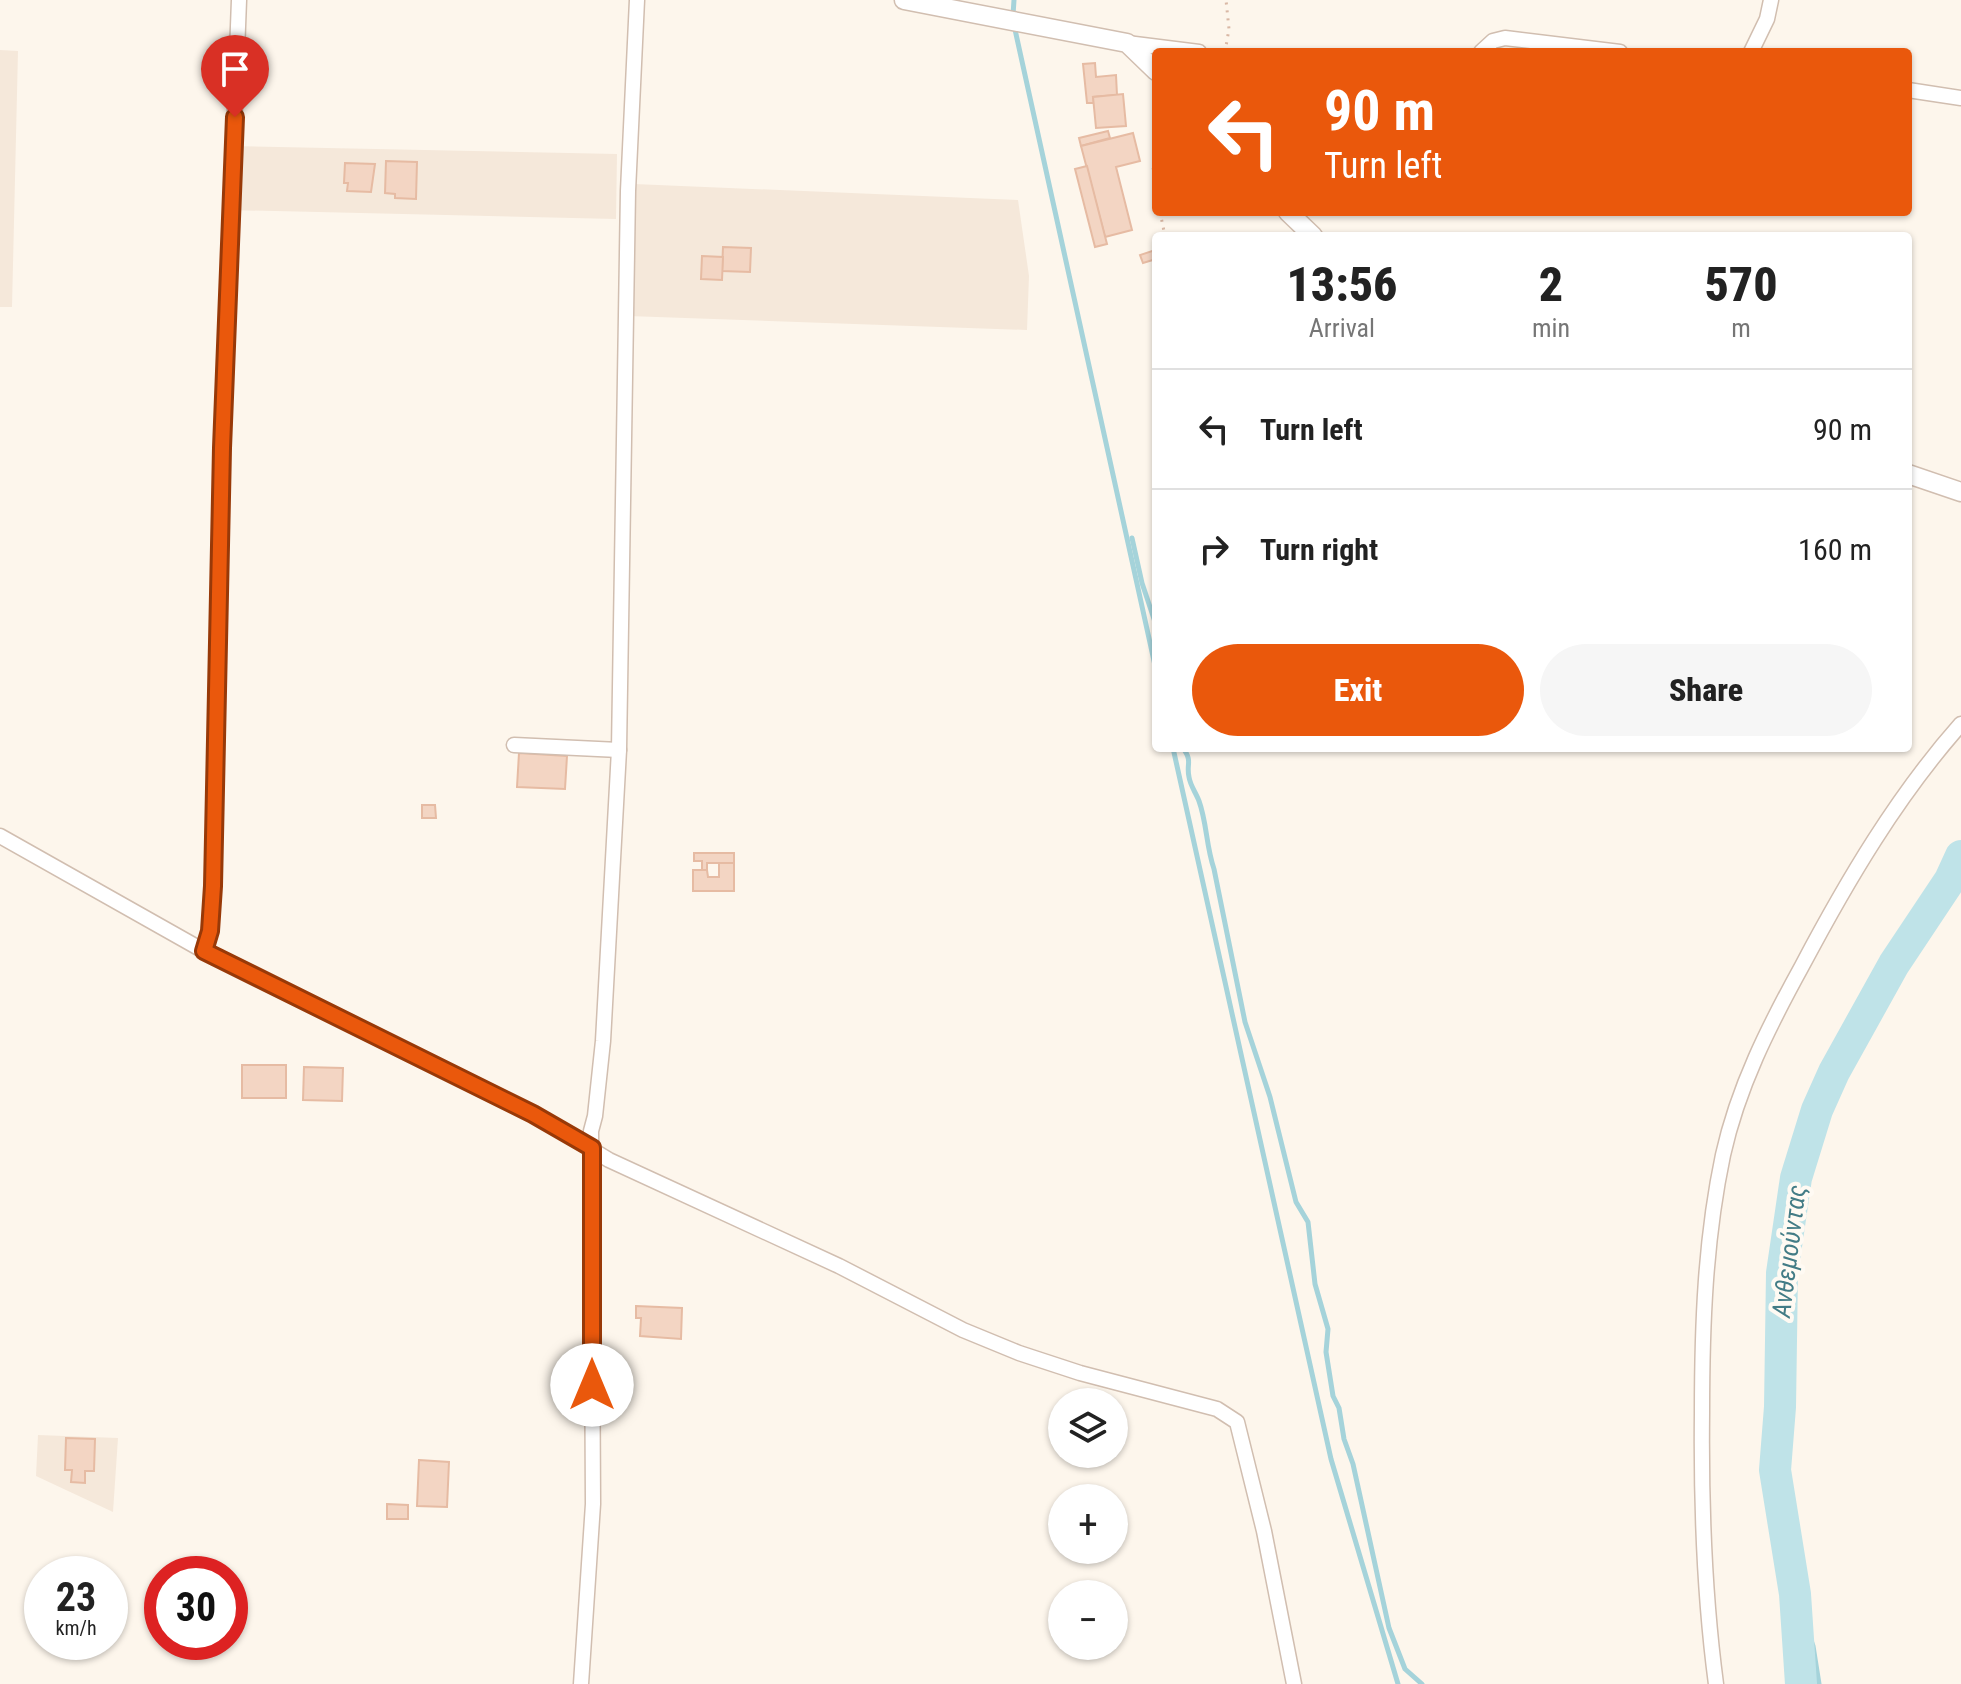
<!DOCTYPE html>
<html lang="en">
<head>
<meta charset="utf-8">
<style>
	:root { --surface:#fff; --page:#f6f6f6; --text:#222; --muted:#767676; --line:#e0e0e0; --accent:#ea580c }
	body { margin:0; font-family:"Roboto Condensed",sans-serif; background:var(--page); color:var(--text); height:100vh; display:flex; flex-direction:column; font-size:30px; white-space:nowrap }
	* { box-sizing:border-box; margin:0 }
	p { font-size:26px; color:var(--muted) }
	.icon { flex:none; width:44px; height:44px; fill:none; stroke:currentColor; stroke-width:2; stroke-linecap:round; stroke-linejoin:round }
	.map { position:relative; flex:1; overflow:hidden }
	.sheet { position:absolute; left:1152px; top:232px; width:760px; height:520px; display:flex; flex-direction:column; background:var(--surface); border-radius:8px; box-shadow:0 2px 6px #0004 }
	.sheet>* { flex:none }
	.top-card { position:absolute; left:1152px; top:48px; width:760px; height:168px; border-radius:8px; box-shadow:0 2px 6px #0004; background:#ea580c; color:#fff; overflow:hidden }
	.controls { position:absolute; left:1048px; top:1388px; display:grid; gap:16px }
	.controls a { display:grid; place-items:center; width:80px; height:80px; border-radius:50%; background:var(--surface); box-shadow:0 2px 6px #0004; font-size:40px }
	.speed { position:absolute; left:24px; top:1556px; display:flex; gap:16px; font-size:40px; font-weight:700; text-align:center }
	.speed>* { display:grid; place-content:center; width:104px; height:104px; border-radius:50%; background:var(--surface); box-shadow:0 2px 6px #0004; line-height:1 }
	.speed small { font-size:20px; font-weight:400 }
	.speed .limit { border:12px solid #d22; background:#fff; color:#111 }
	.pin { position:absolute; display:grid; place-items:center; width:68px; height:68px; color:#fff; margin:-82px -34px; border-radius:50% 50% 50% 0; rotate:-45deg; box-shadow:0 0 8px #0007 }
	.pin .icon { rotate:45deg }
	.me { position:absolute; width:88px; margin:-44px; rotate:0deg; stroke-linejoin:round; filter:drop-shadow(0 0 6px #0008) }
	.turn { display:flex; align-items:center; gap:28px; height:168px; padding:0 40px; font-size:36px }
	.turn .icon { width:104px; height:104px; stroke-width:2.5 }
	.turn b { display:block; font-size:56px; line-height:68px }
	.eta { display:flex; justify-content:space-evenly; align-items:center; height:136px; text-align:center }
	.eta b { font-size:48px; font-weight:800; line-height:56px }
	.primary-button { display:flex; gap:16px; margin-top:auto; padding:16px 40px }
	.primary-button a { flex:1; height:92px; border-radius:48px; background:var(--accent); color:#fff; font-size:32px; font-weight:800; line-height:92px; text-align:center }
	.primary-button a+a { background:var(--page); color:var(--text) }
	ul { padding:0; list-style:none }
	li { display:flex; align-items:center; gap:24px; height:120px; padding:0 40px; border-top:2px solid var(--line) }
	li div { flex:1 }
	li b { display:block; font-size:30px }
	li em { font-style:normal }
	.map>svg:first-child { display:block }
	.residential { fill:#f5e8da }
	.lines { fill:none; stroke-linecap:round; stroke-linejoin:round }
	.stream { stroke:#a5d3da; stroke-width:5 }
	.river { stroke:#bfe3e8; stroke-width:32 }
	.building { fill:#f3d5c3; stroke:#e6bba3; stroke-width:2 }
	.minor-casing { stroke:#d1beb0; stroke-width:17 }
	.tertiary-casing { stroke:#d1beb0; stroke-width:21 }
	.path { stroke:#d9b8a5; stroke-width:3; stroke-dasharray:2 6; stroke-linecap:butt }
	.minor { stroke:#fff; stroke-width:14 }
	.tertiary { stroke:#fff; stroke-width:18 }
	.route-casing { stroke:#983908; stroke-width:20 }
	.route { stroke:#ea580c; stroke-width:14 }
	.labels { text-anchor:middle; stroke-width:8; stroke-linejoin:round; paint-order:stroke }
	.water-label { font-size:26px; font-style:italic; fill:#437c86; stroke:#fffaf3 }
</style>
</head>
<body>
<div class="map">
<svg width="1961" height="1684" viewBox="0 0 1961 1684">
	<rect width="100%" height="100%" fill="#fdf6ec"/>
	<g class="residential">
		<polygon points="0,50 18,51 12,307 0,307"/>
		<polygon points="229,146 617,154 616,219 229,210"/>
		<polygon points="634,184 1018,200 1029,276 1027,330 628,316"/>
		<polygon points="38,1435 118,1438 113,1512 36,1476"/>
	</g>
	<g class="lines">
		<g class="stream">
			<polyline points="1013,15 1014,0"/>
			<polyline points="1014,25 1156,670"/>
			<polyline points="1132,538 1142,583 1156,625"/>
			<polyline points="1173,748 1331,1459 1398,1684"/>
			<path d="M1183 748C1193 762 1186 763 1189 777 1190 785 1196 793 1199 801 1207 823 1206 846 1214 869L1245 1022 1270 1097 1296 1202 1308 1222 1315 1284 1328 1329 1326 1352 1333 1396 1339 1408 1344 1439 1353 1464 1389 1628 1405 1669 1422 1684"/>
			<polyline points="1795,1594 1813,1646 1819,1684"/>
		</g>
		<polyline class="river" points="1801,1684 1795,1594 1775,1470 1780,1407 1782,1273 1796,1178 1817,1110 1834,1072 1894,964 1950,880 1961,856"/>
	</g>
	<g class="building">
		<polygon points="1095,63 1096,77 1116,75 1117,95 1093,97 1094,103 1087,103 1083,64"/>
		<polygon points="1123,94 1126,126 1096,128 1093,97"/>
		<polygon points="1108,131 1110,138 1081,146 1079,138"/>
		<polygon points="1133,133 1140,161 1116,167 1132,230 1105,237 1081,146"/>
		<polygon points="386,161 417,162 416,199 395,198 395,194 385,193"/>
		<polygon points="345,163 375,164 371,192 347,191 348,183 344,183"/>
		<polygon points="1087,166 1107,244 1095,247 1075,169"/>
		<polygon points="723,247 751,248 750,272 722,271"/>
		<polygon points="1155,250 1156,259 1143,263 1140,255"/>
		<polygon points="702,256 723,257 722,280 701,279"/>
		<polygon points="519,753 567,756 565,789 517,787"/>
		<polygon points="422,805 435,805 436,818 422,818"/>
		<polygon points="694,853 734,853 734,863 707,863 707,870 702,870 702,861 694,861"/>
		<polygon points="719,863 734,863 734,891 693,891 693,870 707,870 708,877 719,877"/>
		<rect x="242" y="1065" width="44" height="33"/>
		<polygon points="304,1067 343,1068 342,1101 303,1100"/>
		<polygon points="636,1306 682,1308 681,1339 640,1336 641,1318 636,1318"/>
		<polygon points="66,1438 95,1439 94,1471 85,1471 85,1483 71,1482 72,1470 65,1470"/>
		<polygon points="419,1460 449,1462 447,1507 417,1506"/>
		<polygon points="387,1504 408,1505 408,1519 387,1519"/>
	</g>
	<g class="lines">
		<g class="minor-casing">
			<g id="minor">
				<polyline points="1127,43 1199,52"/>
				<polyline points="1481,52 1493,41 1505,38 1620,52"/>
				<polyline points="1751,52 1767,19 1771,0"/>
				<polyline points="1908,90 1961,98"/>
				<polyline points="514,745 619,750"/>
				<polyline points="0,836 204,951 533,1114 609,1160 839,1266 963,1330 1019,1353 1080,1373 1217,1409 1237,1422 1264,1531 1294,1684"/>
				<polyline points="204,951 210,931 213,886 222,448 239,0"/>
				<polyline points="581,1684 593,1504 591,1131 595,1116 603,1041 619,750 628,191 637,0"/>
				<path d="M1716 1684C1704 1594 1701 1504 1702 1413 1702 1326 1705 1240 1723 1155 1738 1087 1769 1026 1802 966 1847 881 1897 796 1961 724"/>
			</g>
		</g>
		<g class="tertiary-casing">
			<g id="tertiary">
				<polyline points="904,0 1127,43 1156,71"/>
				<polyline points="1288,212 1313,236"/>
				<polyline points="1908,474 1961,492"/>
			</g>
		</g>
		<g class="path">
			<polyline points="1225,52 1229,29 1226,0"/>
			<polyline points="1156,144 1153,167 1156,185"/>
			<polyline points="1160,212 1165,236"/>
		</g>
		<use href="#minor" class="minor"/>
		<use href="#tertiary" class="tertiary"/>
	</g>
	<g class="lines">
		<g class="route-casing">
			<polyline id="route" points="235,117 222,448 213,886 210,931 204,951 533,1114 592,1148 592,1385"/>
		</g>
		<use href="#route" class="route"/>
	</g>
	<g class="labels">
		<g class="water-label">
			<text transform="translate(1789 1251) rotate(-83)" y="9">Ανθεμούντας</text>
		</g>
	</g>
</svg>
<div class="controls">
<a><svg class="icon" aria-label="layers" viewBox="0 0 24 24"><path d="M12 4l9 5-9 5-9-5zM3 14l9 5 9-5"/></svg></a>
<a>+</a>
<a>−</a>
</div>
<div class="speed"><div>23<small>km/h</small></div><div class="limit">30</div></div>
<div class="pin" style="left:235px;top:117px;background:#d93025"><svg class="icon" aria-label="arrive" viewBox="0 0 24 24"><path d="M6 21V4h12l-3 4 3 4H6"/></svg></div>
<svg class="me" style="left:592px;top:1385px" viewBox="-20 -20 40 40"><circle r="19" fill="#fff"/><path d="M0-13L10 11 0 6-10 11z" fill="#ea580c"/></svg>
<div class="top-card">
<div class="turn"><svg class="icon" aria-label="left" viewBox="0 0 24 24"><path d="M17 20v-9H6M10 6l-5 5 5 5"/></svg><div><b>90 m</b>Turn left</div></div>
</div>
<section class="sheet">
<div class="eta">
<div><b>13:56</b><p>Arrival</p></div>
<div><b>2</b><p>min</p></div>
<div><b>570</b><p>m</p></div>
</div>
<ul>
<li><svg class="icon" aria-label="left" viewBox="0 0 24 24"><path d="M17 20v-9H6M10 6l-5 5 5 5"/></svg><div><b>Turn left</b></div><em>90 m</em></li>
<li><svg class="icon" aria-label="right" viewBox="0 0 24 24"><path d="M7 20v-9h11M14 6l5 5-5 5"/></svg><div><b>Turn right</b></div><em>160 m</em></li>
</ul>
<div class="primary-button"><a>Exit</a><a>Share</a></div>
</section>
</div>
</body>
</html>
